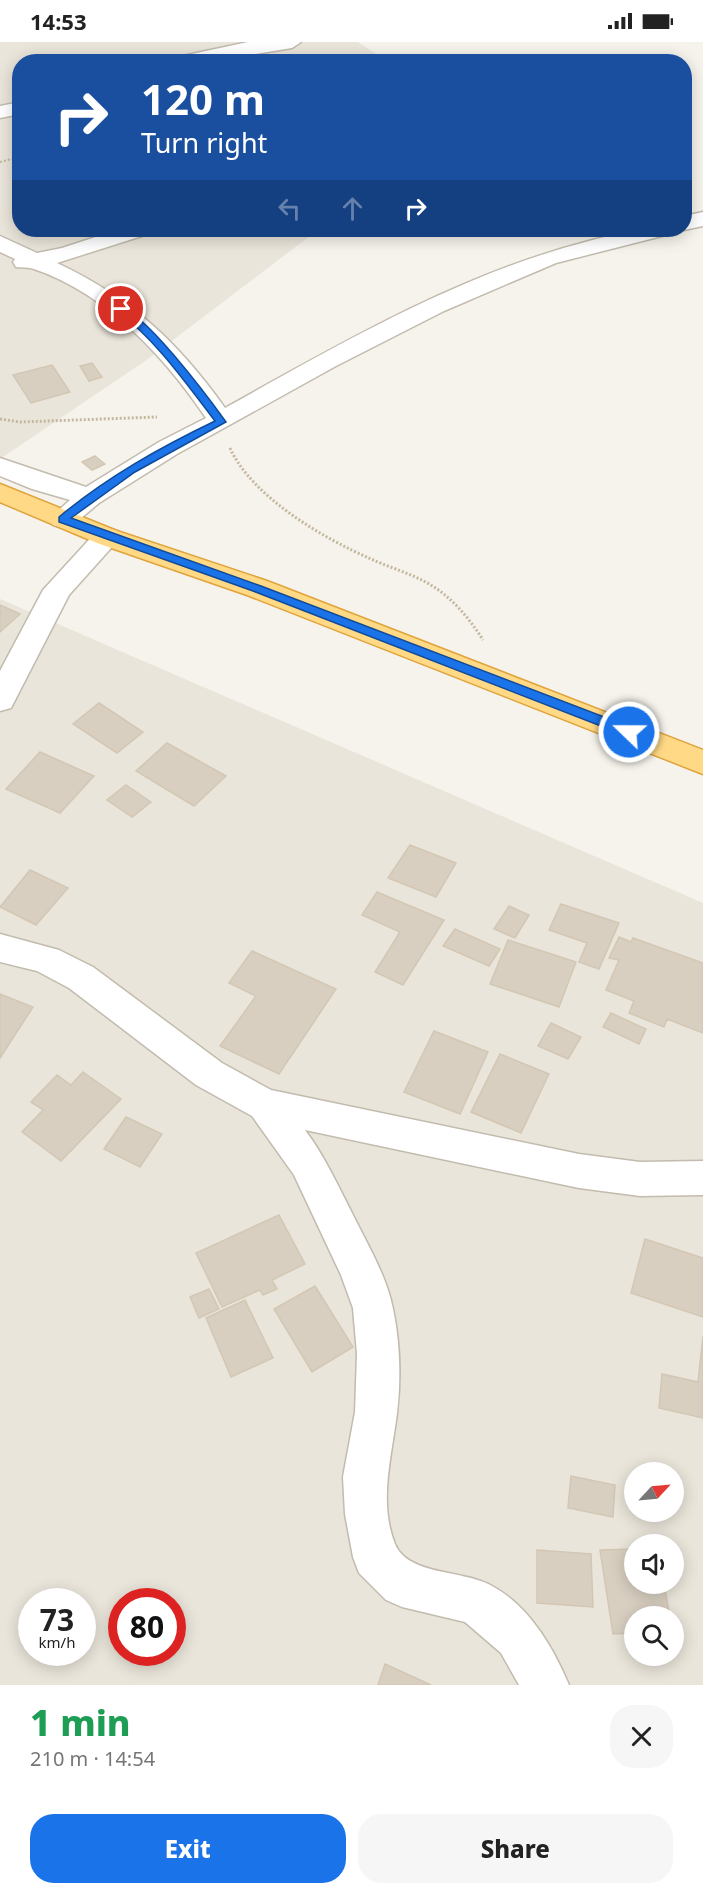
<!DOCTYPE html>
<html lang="en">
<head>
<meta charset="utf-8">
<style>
	:root { --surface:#fff; --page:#f6f6f6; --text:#222; --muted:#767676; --accent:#1a73e8 }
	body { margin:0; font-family:"Noto Sans",sans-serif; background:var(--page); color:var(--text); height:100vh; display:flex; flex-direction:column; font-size:22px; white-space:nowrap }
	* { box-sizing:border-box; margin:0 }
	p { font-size:20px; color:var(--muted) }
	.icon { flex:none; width:33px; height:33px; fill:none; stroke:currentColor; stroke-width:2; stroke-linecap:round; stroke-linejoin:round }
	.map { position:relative; height:1643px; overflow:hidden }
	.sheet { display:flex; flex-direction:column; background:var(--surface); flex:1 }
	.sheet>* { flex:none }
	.hud { position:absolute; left:12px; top:12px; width:680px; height:183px; border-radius:24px; box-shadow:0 3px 15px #0003; background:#1a4fa0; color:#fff; overflow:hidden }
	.needle { width:39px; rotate:64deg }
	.buttons { position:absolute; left:624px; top:1420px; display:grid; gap:12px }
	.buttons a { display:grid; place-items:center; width:60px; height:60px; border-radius:50%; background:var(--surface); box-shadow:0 3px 15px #0003; font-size:30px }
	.speed { position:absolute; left:18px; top:1546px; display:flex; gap:12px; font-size:30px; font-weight:700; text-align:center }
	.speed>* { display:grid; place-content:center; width:78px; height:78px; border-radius:50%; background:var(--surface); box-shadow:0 3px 15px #0003; line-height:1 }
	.speed small { font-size:15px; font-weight:400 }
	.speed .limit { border:9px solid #d22; background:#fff; color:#111 }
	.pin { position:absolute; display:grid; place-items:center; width:51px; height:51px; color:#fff; margin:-26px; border:3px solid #fff; border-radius:50%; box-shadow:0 2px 6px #0007 }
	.me { position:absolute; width:66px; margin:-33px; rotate:292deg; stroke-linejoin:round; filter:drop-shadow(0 0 4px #0008) }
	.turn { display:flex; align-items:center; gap:21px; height:126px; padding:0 30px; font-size:27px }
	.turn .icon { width:78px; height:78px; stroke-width:2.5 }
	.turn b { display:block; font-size:42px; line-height:51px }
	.lanes { display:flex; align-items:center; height:57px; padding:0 30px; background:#0003; justify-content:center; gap:30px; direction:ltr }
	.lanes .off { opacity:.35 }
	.round { display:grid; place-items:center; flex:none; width:63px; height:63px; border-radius:24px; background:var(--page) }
	.summary { display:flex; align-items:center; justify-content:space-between; height:102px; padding:0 30px }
	h1 { font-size:36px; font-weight:800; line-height:45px; color:#1e9e55 }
	.cta { display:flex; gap:12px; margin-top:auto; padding:12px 30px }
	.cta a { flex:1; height:69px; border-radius:24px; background:var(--accent); color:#fff; font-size:24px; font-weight:800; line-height:69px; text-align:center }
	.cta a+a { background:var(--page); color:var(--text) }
	.status { display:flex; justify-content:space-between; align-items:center; height:42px; padding:0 30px; background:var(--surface); direction:ltr }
	.status svg { height:16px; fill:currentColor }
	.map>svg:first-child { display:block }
	.residential { fill:#eae5da; fill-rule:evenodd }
	.building { fill:#d8cfc1; stroke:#d3c7b4; stroke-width:1.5 }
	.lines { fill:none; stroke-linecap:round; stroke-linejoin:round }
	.minor-casing { stroke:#c2bbae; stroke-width:3 }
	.trunk-casing { stroke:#e0a43c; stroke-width:3 }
	.path-far1 { stroke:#c4b79f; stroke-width:2; stroke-dasharray:2 2; stroke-linecap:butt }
	.path { stroke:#c4b79f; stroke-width:3; stroke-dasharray:2 2; stroke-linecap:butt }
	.minor { fill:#fff; fill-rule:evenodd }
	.trunk { fill:#ffd985; fill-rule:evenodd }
	.route { fill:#1a73e8; stroke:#114b97; stroke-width:1.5 }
</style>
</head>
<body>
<div class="status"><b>14:53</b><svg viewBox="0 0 49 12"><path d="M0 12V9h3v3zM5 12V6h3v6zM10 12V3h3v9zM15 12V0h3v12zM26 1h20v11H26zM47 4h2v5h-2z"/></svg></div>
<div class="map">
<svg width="703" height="1643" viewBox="0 0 703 1643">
	<rect width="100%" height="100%" fill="#f6f3ec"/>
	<g class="residential">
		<polygon points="0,0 358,0 387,19 20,20 20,188 318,188 148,317 0,417"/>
		<path d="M0 557 703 861V1643H0ZM634 1431H674V1470H634ZM634 1503H674V1542H634ZM32 1560H82V1611H32ZM122 1560H172V1611H122ZM634 1575H674V1614H634Z"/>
	</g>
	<g class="building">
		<polygon points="92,321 102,335 89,339 80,324"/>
		<polygon points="52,323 70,350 31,361 13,333"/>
		<polygon points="95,414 105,422 92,428 82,420"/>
		<polygon points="0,563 20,572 0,590"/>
		<polygon points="99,661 143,690 117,711 73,682"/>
		<polygon points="167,701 226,734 194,764 136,729"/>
		<polygon points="40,710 94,734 60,771 6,747"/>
		<polygon points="126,743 151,760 132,775 107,758"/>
		<polygon points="410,803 456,821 436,855 388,836"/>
		<polygon points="30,828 68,846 36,883 0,865"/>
		<polygon points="377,850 444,878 403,943 375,930 400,890 362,873"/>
		<polygon points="561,862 619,881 599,927 579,920 587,901 549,888"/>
		<polygon points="509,864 529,873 515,896 494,887"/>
		<polygon points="455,887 500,907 489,924 443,904"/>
		<polygon points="619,895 631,900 633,896 703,921 703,991 667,977 664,985 629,971 634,959 606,948 619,918 609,916"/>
		<polygon points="508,898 576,920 559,965 490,942"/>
		<polygon points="252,909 336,947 279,1032 220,1004 256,954 229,941"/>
		<polygon points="0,952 33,965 0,1016"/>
		<polygon points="611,971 646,987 639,1002 603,985"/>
		<polygon points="551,981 581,995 568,1017 538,1004"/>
		<polygon points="434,989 488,1010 460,1072 404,1050"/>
		<polygon points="500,1012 549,1032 521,1091 471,1070"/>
		<polygon points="83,1030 121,1057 61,1119 22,1090 43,1068 31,1060 57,1033 71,1043"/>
		<polygon points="126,1075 162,1092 140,1125 104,1107"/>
		<polygon points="279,1173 305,1222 272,1238 277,1247 263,1253 260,1248 222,1265 196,1211"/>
		<polygon points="645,1197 703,1216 703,1275 631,1251"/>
		<polygon points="315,1244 353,1305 312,1330 274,1267"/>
		<polygon points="209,1247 219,1267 199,1276 190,1255"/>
		<polygon points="245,1258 273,1316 231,1335 206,1276"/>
		<polygon points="703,1294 703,1376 659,1366 662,1332 698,1340"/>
		<polygon points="571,1434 615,1443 613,1475 568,1466"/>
		<polygon points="634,1507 634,1542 664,1542 670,1575 634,1575 634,1591 613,1592 600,1508"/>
		<polygon points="537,1508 591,1512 593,1565 537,1561"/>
		<polygon points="385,1622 431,1643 378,1643"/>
	</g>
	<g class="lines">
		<g class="minor-casing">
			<g id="minor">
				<polygon points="248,0 301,0 292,6 208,20 171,20 173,16"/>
				<polygon points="20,60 20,72 0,76 0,64"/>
				<polygon points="703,170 703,184 684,188 684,174"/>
				<path d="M117 188H148L145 193 57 221C130 255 179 301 225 366 340 302 460 232 589 199 616 192 641 185 669 188L666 193 556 221 444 269 336 324 177 412 99 461 73 483 63 486 53 483 49 477 70 458 32 447 0 434V416L86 445 159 400 206 376C164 314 107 252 34 227 29 225 22 226 16 225L13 220 15 217 0 210V194L37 211 62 206Z"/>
				<polygon points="107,486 117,489 121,495 69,553 11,666 0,669 0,629 43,548 97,489"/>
				<path d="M0 892 59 908 93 925 222 1021 271 1048 579 1112 640 1120 703 1119V1153L640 1154 579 1146 305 1088C326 1116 340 1148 356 1179 370 1207 387 1236 393 1267 400 1300 401 1338 397 1371 392 1413 378 1460 395 1502 408 1534 466 1528 492 1544 529 1564 553 1605 569 1643H519L501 1611 465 1580 402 1565 386 1558 359 1531 353 1515 345 1472 343 1435 355 1370 357 1312 353 1266 341 1233 294 1133 252 1074 196 1043 69 946 37 929 0 920Z"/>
			</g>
		</g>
		<g class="trunk-casing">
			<polygon id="trunk" points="0,442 117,489 267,539 703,708 703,732 247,553 97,501 0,460"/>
		</g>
		<polyline class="path-far1" points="0,120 20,115"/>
		<g class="path">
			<polyline points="0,377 20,380 157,375"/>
			<path d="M230 406C252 455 323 496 371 517 393 527 417 533 437 547 456 560 471 579 483 598"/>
		</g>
		<use href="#minor" class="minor"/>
		<use href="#trunk" class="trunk"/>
	</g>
	<path class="route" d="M117 265C139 262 211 359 226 380L135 430 71 476 261 544 633 686V693H624L253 549 59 480V475C107 435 159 406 215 379 185 340 156 298 117 269Z"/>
</svg>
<div class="buttons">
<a><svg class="needle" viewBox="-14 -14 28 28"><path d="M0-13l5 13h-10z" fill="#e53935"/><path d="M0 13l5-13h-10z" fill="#767676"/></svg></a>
<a><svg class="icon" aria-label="sound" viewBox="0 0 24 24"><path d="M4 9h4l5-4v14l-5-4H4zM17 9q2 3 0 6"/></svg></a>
<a><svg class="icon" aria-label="search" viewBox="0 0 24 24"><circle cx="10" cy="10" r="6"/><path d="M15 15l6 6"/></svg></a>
</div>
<div class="speed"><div>73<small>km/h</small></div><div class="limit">80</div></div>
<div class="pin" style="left:121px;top:267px;background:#d93025"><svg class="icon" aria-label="arrive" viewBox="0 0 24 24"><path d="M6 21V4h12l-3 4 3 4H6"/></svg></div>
<svg class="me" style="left:629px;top:690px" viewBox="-20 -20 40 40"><circle r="17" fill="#1a73e8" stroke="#fff" stroke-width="3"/><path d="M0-11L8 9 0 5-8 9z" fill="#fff"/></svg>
<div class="hud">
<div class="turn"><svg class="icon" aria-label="right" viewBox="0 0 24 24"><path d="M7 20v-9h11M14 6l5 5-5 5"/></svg><div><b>120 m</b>Turn right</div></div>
<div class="lanes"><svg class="icon off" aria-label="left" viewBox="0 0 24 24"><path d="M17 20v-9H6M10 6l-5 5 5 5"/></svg><svg class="icon off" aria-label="ahead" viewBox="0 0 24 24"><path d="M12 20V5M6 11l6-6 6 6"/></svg><svg class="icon" aria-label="right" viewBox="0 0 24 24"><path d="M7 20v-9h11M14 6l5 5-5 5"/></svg></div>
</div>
</div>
<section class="sheet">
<div class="summary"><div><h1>1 min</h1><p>210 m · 14:54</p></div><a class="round"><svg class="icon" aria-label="close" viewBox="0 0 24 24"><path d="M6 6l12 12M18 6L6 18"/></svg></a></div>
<div class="cta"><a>Exit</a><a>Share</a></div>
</section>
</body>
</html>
